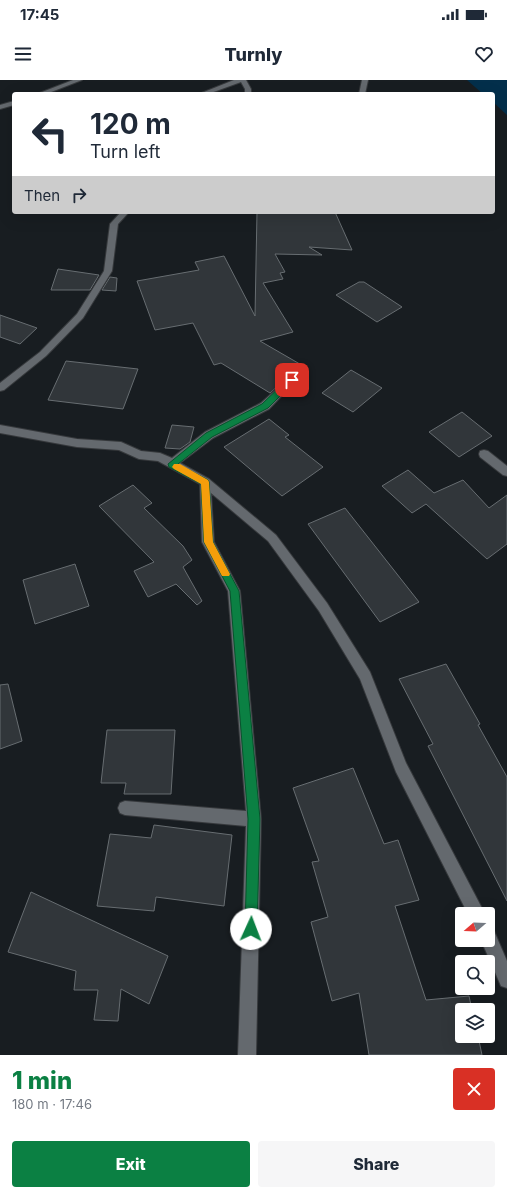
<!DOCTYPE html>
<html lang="en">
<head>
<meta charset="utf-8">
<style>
	:root { --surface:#fff; --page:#f6f6f7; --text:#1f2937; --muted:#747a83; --accent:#0b8043 }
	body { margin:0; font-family:Inter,sans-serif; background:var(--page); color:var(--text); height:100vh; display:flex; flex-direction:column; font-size:15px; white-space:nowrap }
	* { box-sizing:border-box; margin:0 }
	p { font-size:13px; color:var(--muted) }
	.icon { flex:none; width:22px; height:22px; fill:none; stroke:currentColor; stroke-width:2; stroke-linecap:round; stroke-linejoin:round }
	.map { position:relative; height:975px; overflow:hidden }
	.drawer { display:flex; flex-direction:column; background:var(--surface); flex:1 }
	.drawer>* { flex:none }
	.top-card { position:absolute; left:12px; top:12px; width:483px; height:122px; border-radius:4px; box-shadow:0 4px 16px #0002; background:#fff; color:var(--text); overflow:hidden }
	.needle { width:26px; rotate:251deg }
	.controls { position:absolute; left:455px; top:827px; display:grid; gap:8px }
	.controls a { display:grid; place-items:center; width:40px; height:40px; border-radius:4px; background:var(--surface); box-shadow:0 4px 16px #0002; font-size:20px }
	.pin { position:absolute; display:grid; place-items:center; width:34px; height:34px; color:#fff; margin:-17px; border-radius:8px; box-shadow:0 2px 6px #0006 }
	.me { position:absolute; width:44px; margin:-22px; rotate:2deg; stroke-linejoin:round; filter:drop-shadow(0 0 3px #0008) }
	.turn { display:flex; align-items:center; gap:14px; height:84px; padding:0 12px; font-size:18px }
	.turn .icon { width:52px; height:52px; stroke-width:2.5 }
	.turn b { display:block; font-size:28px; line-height:34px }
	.then { display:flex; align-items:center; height:38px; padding:0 12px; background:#0003; gap:8px; font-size:15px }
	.round { display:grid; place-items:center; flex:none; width:42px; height:42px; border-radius:4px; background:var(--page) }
	.head { display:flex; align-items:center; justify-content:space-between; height:68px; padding:0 12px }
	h1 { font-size:24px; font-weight:800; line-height:30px; color:var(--accent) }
	.action { display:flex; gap:8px; margin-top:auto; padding:8px 12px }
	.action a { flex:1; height:46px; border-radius:4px; background:var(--accent); color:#fff; font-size:16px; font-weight:800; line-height:46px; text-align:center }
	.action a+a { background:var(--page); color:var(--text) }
	.status { display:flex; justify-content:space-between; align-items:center; height:28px; padding:0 20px; background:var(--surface); direction:ltr }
	.status svg { height:11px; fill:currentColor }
	header { display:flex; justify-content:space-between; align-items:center; height:52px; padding:0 12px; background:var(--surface); font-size:18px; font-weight:800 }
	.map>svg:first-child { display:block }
	.green { fill:#032f4b }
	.building { fill:#31363a; stroke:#676d71 }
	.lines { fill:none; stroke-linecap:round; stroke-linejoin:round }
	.minor-casing { stroke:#36393c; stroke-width:2 }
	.minor { fill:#64696e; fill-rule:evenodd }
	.route { fill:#0b8043; stroke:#07532c }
	.slow { fill:#f59e0b }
</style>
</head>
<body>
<div class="status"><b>17:45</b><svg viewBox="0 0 49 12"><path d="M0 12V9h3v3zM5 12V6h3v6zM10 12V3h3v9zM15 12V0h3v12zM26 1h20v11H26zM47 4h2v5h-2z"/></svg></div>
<header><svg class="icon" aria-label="menu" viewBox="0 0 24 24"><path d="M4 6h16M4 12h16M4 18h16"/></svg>Turnly<svg class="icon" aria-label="heart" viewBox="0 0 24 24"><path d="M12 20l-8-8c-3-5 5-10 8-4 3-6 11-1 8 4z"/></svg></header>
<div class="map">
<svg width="507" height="975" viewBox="0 0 507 975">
	<rect width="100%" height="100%" fill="#181d21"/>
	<polygon class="green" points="467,0 507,0 507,35 493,22 493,14 483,14"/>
	<g class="building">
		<polygon points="257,132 335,132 352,170 309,167 322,175 275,174 285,192 280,193 283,199 263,203 293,252 260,261 305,287 293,296 288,297 270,313 221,283 214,285 193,243 155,250 137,201 199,190 195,182 224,176 255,236"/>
		<polygon points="58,189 99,195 90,210 51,210"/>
		<polygon points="110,197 117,198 116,211 102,210"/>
		<polygon points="359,202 364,202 402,227 377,242 336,215"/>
		<polygon points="0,235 37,248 20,264 0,257"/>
		<polygon points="66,281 138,289 123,329 48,320"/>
		<polygon points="351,290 382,308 353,332 322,313"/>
		<polygon points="462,332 492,356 459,377 429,352"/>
		<polygon points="269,339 289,355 285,357 323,387 282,416 224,367"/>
		<polygon points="172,345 194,347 190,362 180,369 165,368"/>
		<polygon points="408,390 434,413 463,400 489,428 507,415 507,464 487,479 426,424 412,433 382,406"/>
		<polygon points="133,405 152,423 144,428 183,466 192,480 183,487 202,521 197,525 176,504 148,517 134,491 154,482 99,426"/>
		<polygon points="345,428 419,522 380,542 308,444"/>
		<polygon points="75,484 89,526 35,544 23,500"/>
		<polygon points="446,584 480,644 478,645 507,697 507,821 428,666 433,664 399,599"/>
		<polygon points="8,604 22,661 0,669 0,605"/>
		<polygon points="107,650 175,650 171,714 124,714 126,703 101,703"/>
		<polygon points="353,688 384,764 398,760 419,820 395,826 426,920 469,916 472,930 462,930 462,956 478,956 482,975 369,975 359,913 332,921 311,842 328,837 312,782 319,781 293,708"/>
		<polygon points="154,745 232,755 224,826 156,817 154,831 97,826 110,754 151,758"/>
		<polygon points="31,812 168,876 149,924 121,909 118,941 94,940 98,910 74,910 76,891 8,872"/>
	</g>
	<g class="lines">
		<g class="minor-casing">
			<g id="minor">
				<polygon points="73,0 82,0 46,14 37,14"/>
				<polygon points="234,0 246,0 251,9 251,14 245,14 245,9 241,2 208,14 199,14"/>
				<polygon points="362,0 368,0 365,14 359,14"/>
				<polygon points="14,21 14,25 0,29 0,25"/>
				<polygon points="121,132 129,132 118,144 112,191 83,238 46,276 4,310 0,311 0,303 40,272 77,234 104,191 110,144"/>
				<polygon points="292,297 297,300 295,302 269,329 213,358 180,383 209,399 276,455 327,523 370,592 406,683 485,834 468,834 396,692 360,599 319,531 268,461 211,413 214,462 240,511 261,739 256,975 238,975 246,746 125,735 120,733 118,728 120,723 125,721 246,731 228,511 202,462 200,404 158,381 139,379 119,370 77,367 0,353 0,345 77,359 121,362 141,371 160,373 172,378 205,352 261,323 289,298"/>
				<polygon points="484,370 488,371 507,386 507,396 503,395 480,377 479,374 480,371"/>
				<polygon points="488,849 494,851 507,881 507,908 501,906 481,860 488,860"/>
			</g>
		</g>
		<use href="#minor" class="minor"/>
	</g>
	<polygon class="route" points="292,297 294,298 294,302 268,328 212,357 178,384 208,400 209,402 213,462 239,511 260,739 257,849 255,854 251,855 246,854 245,849 248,739 230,511 204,462 201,404 169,387 168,384 206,353 262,324 289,298"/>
	<polygon class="slow" points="174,384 180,384 208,400 209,402 213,462 230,494 229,496 222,496 204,462 201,404 174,389 172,387"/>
</svg>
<div class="controls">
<a><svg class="needle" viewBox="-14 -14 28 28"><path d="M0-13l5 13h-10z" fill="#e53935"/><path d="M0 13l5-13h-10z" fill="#747a83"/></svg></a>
<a><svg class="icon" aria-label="search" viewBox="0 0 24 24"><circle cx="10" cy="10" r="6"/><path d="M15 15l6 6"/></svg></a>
<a><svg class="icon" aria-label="layers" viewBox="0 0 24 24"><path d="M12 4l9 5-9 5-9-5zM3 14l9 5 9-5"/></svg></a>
</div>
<div class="pin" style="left:292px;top:300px;background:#d93025"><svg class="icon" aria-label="arrive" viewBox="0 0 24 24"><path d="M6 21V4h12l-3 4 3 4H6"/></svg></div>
<svg class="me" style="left:251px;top:849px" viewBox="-20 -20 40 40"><circle r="19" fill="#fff"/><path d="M0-13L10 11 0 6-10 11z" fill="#0b8043"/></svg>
<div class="top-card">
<div class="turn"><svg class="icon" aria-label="left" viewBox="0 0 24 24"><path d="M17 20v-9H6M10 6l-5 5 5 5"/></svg><div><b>120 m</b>Turn left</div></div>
<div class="then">Then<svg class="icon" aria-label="right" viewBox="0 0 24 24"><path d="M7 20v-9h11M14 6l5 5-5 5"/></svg></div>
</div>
</div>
<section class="drawer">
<div class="head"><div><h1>1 min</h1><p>180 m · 17:46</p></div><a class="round" style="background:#d93025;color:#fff"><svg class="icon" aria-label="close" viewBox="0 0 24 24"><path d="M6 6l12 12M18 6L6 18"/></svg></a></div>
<div class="action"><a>Exit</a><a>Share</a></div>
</section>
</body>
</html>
